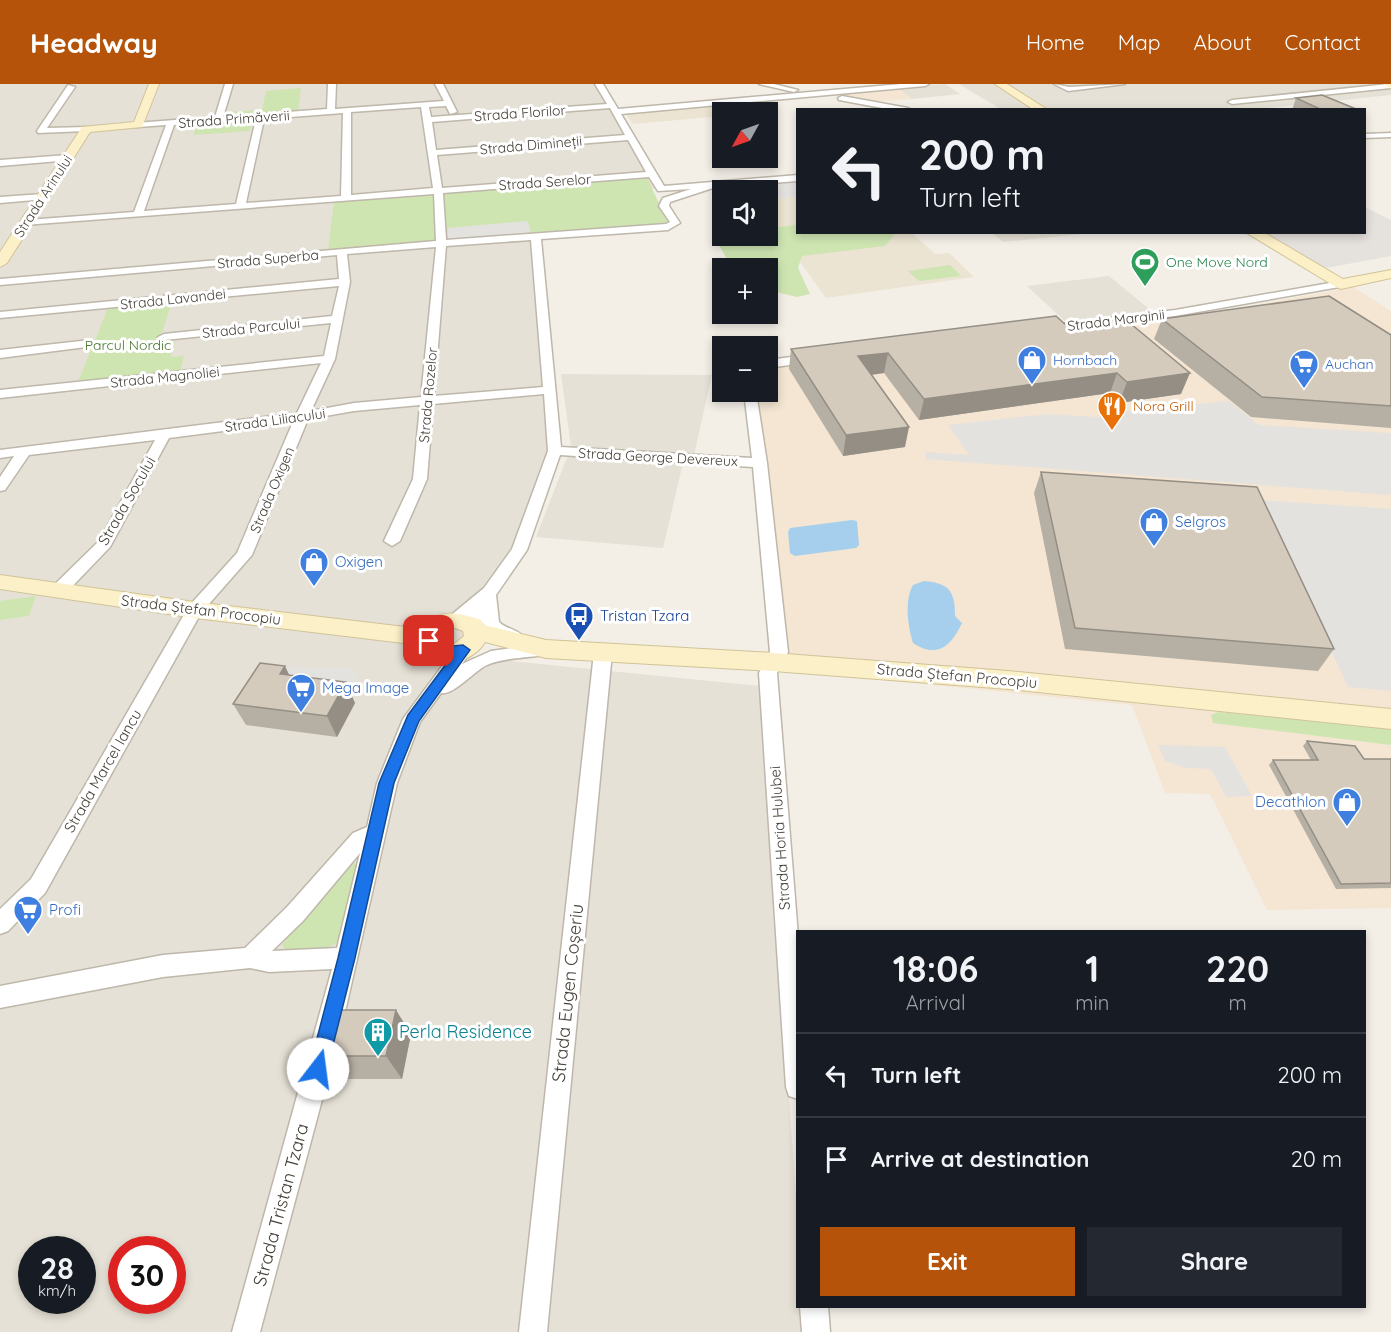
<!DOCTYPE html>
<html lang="en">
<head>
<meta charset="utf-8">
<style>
	:root { --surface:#171b24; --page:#242831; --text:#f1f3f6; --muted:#9ea1a6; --line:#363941; --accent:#b45309 }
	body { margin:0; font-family:Quicksand,sans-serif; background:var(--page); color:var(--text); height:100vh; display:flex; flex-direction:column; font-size:22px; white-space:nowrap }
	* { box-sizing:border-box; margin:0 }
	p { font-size:20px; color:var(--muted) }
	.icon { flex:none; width:33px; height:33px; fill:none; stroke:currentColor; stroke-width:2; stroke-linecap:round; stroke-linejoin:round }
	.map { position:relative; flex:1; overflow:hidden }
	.panel { position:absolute; left:796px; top:846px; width:570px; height:378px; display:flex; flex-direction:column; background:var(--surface); border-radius:0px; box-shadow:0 3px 9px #0003 }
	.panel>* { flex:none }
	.banner { position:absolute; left:796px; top:24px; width:570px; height:126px; border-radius:0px; box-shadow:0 3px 9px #0003; background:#171b24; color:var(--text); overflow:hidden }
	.needle { width:39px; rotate:230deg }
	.controls { position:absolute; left:712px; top:18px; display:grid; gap:12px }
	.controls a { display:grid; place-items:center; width:66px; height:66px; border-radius:0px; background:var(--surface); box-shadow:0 3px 9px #0003; font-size:30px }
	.speed { position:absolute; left:18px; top:1152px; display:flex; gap:12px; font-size:30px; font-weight:700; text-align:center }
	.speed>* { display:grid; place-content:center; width:78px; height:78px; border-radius:50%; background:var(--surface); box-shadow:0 3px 9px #0003; line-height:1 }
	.speed small { font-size:15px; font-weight:400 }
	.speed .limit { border:9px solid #d22; background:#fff; color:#111 }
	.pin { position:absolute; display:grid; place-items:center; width:51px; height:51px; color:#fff; margin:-26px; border-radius:12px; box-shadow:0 3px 9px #0006 }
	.me { position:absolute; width:66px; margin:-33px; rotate:15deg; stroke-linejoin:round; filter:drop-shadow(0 0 4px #0008) }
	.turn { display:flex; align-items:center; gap:21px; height:126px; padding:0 24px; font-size:27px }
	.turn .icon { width:78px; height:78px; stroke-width:2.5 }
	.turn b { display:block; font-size:42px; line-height:51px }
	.eta { display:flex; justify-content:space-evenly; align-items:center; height:102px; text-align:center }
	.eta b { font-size:36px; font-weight:800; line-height:42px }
	.action { display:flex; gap:12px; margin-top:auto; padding:12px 24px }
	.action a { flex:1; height:69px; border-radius:0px; background:var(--accent); color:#fff; font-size:24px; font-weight:800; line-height:69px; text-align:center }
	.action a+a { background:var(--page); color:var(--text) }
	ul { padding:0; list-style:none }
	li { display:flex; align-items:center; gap:18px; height:84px; padding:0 24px; border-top:2px solid var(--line) }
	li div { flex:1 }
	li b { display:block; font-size:22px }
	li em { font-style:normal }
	header { display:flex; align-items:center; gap:36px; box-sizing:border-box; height:84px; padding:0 30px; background:var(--accent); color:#fff }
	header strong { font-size:28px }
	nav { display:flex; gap:33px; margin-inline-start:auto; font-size:21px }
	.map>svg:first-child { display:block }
	.residential { fill:#e6e1d6; fill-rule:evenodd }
	.commercial { fill:#f4e6d3 }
	.industrial { fill:#e5e1dc }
	.education { fill:#ebe4d2 }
	.green { fill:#cee5b2 }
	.parking { fill:#e4e2df }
	.water { fill:#a6cfed }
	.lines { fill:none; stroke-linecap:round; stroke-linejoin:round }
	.street-casing { stroke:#beb7aa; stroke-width:3 }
	.secondary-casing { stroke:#d0c399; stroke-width:2 }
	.street { fill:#fff; fill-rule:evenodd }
	.secondary { fill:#fcf0c8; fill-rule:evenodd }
	.wall { fill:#b6afa3 }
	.shaded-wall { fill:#948e84 }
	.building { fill:#d4cbbd; stroke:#948e84; stroke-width:1.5 }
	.route { fill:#1a73e8; stroke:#114b97; stroke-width:1.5 }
	.labels { text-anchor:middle; stroke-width:6; stroke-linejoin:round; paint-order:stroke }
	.far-street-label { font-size:14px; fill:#464037; stroke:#fff }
	.far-leisure-label { font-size:14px; fill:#27864d; stroke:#fff; text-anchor:start }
	.far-park-label { font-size:14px; fill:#47752c; stroke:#fff }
	.far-shop-label { font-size:14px; fill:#366cbe; stroke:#fff; text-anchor:start }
	.far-food-label { font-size:14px; fill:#c56008; stroke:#fff; text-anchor:start }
	.street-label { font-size:15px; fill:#464037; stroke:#fff }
	.shop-label { font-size:15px; fill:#366cbe; stroke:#fff; text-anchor:start }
	.transit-label { font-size:15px; fill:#164399; stroke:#fff; text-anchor:start }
	.near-street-label { font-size:18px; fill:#464037; stroke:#fff }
	.near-culture-label { font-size:18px; fill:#0d838f; stroke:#fff; text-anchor:start }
</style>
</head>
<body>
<header>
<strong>Headway</strong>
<nav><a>Home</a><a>Map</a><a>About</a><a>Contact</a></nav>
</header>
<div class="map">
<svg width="1391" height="1248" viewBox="0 0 1391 1248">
	<rect width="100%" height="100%" fill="#f3efe7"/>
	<g class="residential">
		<path d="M0 0H598L658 104 528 116 556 381 502 494 472 573 760 602 798 1140V1222L804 1223 806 1248H0ZM32 1166H82V1216H32ZM122 1166H172V1216H122Z"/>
		<polygon points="945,0 960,10 912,15 896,3"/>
		<polygon points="959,0 1391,0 1391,11 1249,26 1002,26"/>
		<polygon points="992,149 1090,149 1003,158"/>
		<polygon points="1109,192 1154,229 1068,240 1027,202"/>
		<polygon points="561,290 712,291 694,371 571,363"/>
		<polygon points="568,371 683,379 663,464 536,453"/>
	</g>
	<g class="commercial">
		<polygon points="896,3 912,15 872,18 826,10"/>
		<polygon points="1353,203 1391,227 1391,824 1267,826 1210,710 1165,709 1132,621 782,586 768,387 758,308 768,308 768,284 1121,238 1165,237"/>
	</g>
	<polygon class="industrial" points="1365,123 1391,136 1391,172 1326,184 1264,149 1365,148"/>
	<g class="education">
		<polygon points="716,21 723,32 633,40 625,29"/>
		<polygon points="798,113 798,148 912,149 935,170 949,169 974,193 826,214 768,133 768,116"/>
	</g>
	<g class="green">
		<polygon points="301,4 298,27 227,33 229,28 262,26 266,7"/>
		<polygon points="253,34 250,47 193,51 198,38"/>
		<polygon points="646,92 669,140 328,166 334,118"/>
		<polygon points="798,141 798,148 893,148 894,151 885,162 802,172 798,184 810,210 797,213 776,208 768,194 768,184 744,184 729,179 718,159 723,149 723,152 768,152 768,144"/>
		<polygon points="950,181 961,192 919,197 908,187"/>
		<polygon points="172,218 160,255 175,258 171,273 184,272 180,288 77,300 108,224"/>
		<polygon points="36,512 29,532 0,536 0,517"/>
		<polygon points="1219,628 1391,645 1391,661 1213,639 1211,631"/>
		<polygon points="355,779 357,784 337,859 329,863 286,867 282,861 349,781"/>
	</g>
	<g class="parking">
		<polygon points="798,97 798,113 768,116 768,106 749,106 746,101"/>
		<polygon points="528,137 531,150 448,156 448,144"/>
		<polygon points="1112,316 1124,327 1229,317 1259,341 1391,349 1391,411 925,375 926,368 969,371 948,341 1048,330 1112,334 1098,319"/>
		<polygon points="1262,416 1391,425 1391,607 1348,603"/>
		<polygon points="268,582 353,584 365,607 343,616"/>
		<polygon points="1158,661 1225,663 1252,712 1226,713 1211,685 1186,684 1165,677"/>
	</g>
	<g class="water">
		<polygon points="852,436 857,437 859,461 856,464 795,472 790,469 788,448 790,444"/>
		<path d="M924 497C950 499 955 508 955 532L962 539C951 562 938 575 913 559 908 542 904 517 913 501Z"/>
	</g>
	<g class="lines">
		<g class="street-casing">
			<g id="street">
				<path d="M225 0H233L223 33 327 25 328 0H336L335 25 444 17 435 0H443L457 28 450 30 446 22 429 23 431 33 607 20 595 0H603L618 25 901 0H929L925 2 621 30 664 102 798 91V97L716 103 670 118 669 122 680 139 668 146 541 155 561 363 752 374 744 308H756L767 379 788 568 777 589 798 852V1015L789 1012 786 1003 759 589 770 568 753 383 560 371 527 466 496 511 499 538C506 545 520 546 524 554L522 558C507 562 490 552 483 539L479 546H467L465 542 469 533 462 540H450L448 536 450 532 484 504 512 465 548 367 544 310 433 320 427 395 400 457 392 462 384 457 413 395 420 321 354 327 308 335 252 471 201 529 45 809 8 847 0 850V825L31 795 189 522 237 469 293 338 169 354 110 463 64 511H52L50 507 52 503 99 457 155 356 29 371 5 406 0 407V393L14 372 0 374V366L297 329 321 279 0 314V306L324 272 331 239 164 256 158 253 164 250 332 232 339 202 0 234V228L339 195 337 171 0 201V195L436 157 434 110 24 141 22 139 27 136 134 128 166 41 138 43H135V39L215 33ZM421 23 433 104 351 111V28ZM610 24 625 51 436 66 432 38ZM343 29 341 112 246 119 264 35ZM256 35 236 120 144 127 174 41ZM628 56 646 88 442 104 437 71ZM649 93 658 107 691 105 663 114 659 122 670 138 666 140 446 156 443 109ZM531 156 543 303 434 312 446 162ZM436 163 421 313 354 319 311 327 335 275 350 198 347 170Z"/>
				<polygon points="759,0 774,0 798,6 794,8"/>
				<polygon points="1054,0 1069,3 1125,0 1068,7"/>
				<polygon points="1389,0 1391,0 1391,4 1232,20 1228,18 1232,16"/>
				<polygon points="68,1 75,3 47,44 86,43 90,45 86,47 38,49 37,47"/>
				<polygon points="842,12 908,24 912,26 893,26 839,16 838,14"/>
				<polygon points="1391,49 1391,53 1365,54 1365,50"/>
				<polygon points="68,71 72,74 71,76 0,82 0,76"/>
				<polygon points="43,110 48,113 46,115 0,119 0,113"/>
				<polygon points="1341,197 1346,200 1345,202 1175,232 1044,248 1038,245 1044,242 1175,226"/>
				<polygon points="90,256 96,260 94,262 0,274 0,266"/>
				<polygon points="814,270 820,274 818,277 768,284 768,276"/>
				<path d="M546 559 552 561 554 565 552 569C531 575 508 572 487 581 474 587 453 612 441 609L420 638 397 699 342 941 260 1248H232L332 885 269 888 250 884 163 893 0 924V902L163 871 245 864 287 823 353 749 367 743 377 699 403 635 457 562H469L472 566 462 580 491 567ZM360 769 337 864 272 867 303 837Z"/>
				<polygon points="603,563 609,565 612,569 547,1248 519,1248 594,569 597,565"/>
				<polygon points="800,1222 828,1222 830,1248 802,1248"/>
			</g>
		</g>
		<g class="secondary-casing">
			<g id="secondary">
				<polygon points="149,0 159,0 142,43 90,48 7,179 0,183 0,168 82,43 134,38"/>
				<polygon points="995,0 1007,0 1048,26 1034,26"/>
				<polygon points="1383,0 1391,0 1391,4"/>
				<polygon points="1245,148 1263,148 1343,195 1391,186 1391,194 1341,205 1336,203"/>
				<path d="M0 491 195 518 422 545C437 523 460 529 481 536L484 541 546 556 773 569 1008 587 1391 625V645L1008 605 773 587 546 574 485 558C471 582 435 584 420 561L195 534 0 505ZM455 544 463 547 464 552 454 560 444 559 441 556 442 552Z"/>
			</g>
		</g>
		<use href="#street" class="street"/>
		<use href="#secondary" class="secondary"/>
	</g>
	<g class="wall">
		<polygon points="1296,14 1356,25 1292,26"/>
		<polygon points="1162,235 1391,251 1391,344 1251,333 1154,255"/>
		<polygon points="1067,242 1181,310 1119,319 1110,309 919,336 884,289 871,291 905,363 843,372 789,285 791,265"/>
		<polygon points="1041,388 1334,565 1318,587 1065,565 1034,409"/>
		<polygon points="289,591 355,619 337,653 246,641 233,620"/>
		<polygon points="1307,657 1364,675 1391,675 1391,804 1336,805 1269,681 1273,676 1311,676 1303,662"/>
		<polygon points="411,950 402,995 343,995 324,972"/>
	</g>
	<g class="shaded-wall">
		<polygon points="888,269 884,289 855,293 858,272"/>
		<polygon points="1117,289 1110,309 919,336 924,315"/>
		<polygon points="1190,289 1181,310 1119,319 1127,298"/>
		<polygon points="909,343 905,363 843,372 846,351"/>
		<polygon points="285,582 295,603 280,590"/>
		<polygon points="346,598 355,619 337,653 327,632"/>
		<polygon points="396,926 411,950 402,995 386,972"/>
	</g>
	<g class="building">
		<polygon points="1322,11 1356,25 1322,26 1296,14"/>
		<polygon points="1329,212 1391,251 1391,322 1262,313 1162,235"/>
		<polygon points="1056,232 1067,242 1125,235 1190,289 1127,298 1117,289 924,315 888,269 858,272 909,343 846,351 791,265"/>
		<polygon points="1041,388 1257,403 1334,565 1075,544"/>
		<polygon points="260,579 285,582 280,590 346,598 327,632 233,620"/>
		<polygon points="1307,657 1355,662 1364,675 1391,675 1391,799 1341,800 1273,676 1318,676"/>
		<polygon points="336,926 396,926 386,972 324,972"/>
	</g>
	<path class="route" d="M429 552 444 563 463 561 470 566 419 637 394 699 355 874 327 985 324 992 318 994 311 992 309 985 338 874 379 699 408 631 452 572C438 573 429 570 422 557Z"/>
	<defs>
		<g id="stadium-pin" transform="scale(1.5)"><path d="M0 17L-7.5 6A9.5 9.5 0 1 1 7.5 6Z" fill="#2e9e5b" stroke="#fff"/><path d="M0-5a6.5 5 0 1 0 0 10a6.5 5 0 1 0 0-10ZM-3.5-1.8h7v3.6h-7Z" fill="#fff"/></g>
		<g id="shop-pin" transform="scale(1.5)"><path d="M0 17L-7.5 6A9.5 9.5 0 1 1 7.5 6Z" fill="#3f7fe0" stroke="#fff"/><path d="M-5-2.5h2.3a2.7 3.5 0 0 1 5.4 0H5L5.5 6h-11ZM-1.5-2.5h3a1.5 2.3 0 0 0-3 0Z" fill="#fff"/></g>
		<g id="supermarket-pin" transform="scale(1.5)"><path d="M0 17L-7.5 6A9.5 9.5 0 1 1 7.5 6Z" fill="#3f7fe0" stroke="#fff"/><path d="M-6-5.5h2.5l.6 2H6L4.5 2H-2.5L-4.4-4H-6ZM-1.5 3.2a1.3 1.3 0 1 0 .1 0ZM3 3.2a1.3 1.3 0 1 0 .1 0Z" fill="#fff"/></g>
		<g id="restaurant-pin" transform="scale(1.5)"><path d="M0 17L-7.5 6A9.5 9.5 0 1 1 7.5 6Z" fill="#e8710a" stroke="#fff"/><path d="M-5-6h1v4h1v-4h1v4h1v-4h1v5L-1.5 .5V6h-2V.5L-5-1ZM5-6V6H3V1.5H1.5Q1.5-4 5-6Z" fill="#fff"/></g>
		<g id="bus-pin" transform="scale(1.5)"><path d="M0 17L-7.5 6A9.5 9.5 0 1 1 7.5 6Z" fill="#1a4fb4" stroke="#fff"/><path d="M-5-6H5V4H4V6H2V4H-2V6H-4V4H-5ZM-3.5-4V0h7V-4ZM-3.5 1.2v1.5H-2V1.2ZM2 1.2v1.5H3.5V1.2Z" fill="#fff"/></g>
		<g id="building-pin" transform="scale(1.5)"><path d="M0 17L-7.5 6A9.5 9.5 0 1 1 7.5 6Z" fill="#0f9aa8" stroke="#fff"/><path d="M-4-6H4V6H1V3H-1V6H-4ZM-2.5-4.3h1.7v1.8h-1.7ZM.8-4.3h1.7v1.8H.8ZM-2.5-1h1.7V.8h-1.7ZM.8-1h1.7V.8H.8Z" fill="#fff"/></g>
	</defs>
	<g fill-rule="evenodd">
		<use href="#stadium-pin" x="1145" y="178"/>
		<use href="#shop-pin" x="1032" y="276"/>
		<use href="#supermarket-pin" x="1304" y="280"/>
		<use href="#restaurant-pin" x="1112" y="322"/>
		<use href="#shop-pin" x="1154" y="438"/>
		<use href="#shop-pin" x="314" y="478"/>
		<use href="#bus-pin" x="579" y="532"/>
		<use href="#supermarket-pin" x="301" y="604"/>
		<use href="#shop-pin" x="1347" y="718"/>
		<use href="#supermarket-pin" x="28" y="826"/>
		<use href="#building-pin" x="378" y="948"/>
	</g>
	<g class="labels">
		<g class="far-street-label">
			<text transform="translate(520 29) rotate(-4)" y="5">Strada Florilor</text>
			<text transform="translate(234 35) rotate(-4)" y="5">Strada Primăverii</text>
			<text transform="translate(531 61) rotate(-5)" y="5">Strada Dimineții</text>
			<text transform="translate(545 98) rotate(-4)" y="5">Strada Serelor</text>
			<text transform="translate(43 112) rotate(-57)" y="5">Strada Arinului</text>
			<text transform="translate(268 175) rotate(-5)" y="5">Strada Superba</text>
			<text transform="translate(173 215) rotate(-6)" y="5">Strada Lavandei</text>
			<text transform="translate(1116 236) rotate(-7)" y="5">Strada Marginii</text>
			<text transform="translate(251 244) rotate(-6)" y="5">Strada Parcului</text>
			<text transform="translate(165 293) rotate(-6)" y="5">Strada Magnoliei</text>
			<text transform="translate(428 311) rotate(-85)" y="5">Strada Rozelor</text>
			<text transform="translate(275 336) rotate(-8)" y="5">Strada Liliacului</text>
			<text transform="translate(658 373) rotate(3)" y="5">Strada George Devereux</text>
			<text transform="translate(272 406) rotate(-67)" y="5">Strada Oxigen</text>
		</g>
		<g class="far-leisure-label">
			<text x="1166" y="183">One Move Nord</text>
		</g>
		<g class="far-park-label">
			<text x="128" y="266">Parcul Nordic</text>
		</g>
		<g class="far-shop-label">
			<text x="1053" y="281">Hornbach</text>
			<text x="1325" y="285">Auchan</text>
		</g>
		<g class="far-food-label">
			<text x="1133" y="327">Nora Grill</text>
		</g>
		<g class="street-label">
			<text transform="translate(127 417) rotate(-60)" y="5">Strada Socului</text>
			<text transform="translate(201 526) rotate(7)" y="5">Strada Ștefan Procopiu</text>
			<text transform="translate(957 592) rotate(5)" y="5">Strada Ștefan Procopiu</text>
			<text transform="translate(103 687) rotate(-60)" y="5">Strada Marcel Iancu</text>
			<text transform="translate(780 754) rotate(-94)" y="5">Strada Horia Hulubei</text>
		</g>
		<g class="shop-label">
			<text x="1175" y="443">Selgros</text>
			<text x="335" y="483">Oxigen</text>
			<text x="322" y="609">Mega Image</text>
			<text x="1326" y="723" text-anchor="end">Decathlon</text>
			<text x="49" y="831">Profi</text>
		</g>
		<g class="transit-label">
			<text x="600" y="537">Tristan Tzara</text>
		</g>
		<g class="near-street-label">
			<text transform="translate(568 909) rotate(-84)" y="6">Strada Eugen Coșeriu</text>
			<text transform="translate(281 1121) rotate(-75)" y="6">Strada Tristan Tzara</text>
		</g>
		<g class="near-culture-label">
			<text x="399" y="954">Perla Residence</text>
		</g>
	</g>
</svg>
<div class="controls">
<a><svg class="needle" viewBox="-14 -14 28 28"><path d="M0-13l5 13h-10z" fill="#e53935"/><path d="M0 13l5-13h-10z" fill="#9ea1a6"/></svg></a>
<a><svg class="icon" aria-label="sound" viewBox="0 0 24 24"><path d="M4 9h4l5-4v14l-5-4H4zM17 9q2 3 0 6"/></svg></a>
<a>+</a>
<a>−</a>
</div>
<div class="speed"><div>28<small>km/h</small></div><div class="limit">30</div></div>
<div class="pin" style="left:429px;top:557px;background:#d93025"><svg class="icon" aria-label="arrive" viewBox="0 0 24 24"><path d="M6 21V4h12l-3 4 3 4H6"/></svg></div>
<svg class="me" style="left:318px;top:985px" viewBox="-20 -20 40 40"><circle r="19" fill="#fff"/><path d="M0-13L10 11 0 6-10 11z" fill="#1a73e8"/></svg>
<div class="banner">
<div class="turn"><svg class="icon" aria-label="left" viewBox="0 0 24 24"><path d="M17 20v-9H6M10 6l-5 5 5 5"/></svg><div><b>200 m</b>Turn left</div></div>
</div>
<section class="panel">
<div class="eta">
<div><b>18:06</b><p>Arrival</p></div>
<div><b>1</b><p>min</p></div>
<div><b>220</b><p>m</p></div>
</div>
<ul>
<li><svg class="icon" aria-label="left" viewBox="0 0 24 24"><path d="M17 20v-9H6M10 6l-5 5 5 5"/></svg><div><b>Turn left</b></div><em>200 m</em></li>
<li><svg class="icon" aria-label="arrive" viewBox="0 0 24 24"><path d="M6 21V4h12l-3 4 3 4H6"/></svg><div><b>Arrive at destination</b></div><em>20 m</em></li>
</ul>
<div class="action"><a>Exit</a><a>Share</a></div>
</section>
</div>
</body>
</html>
